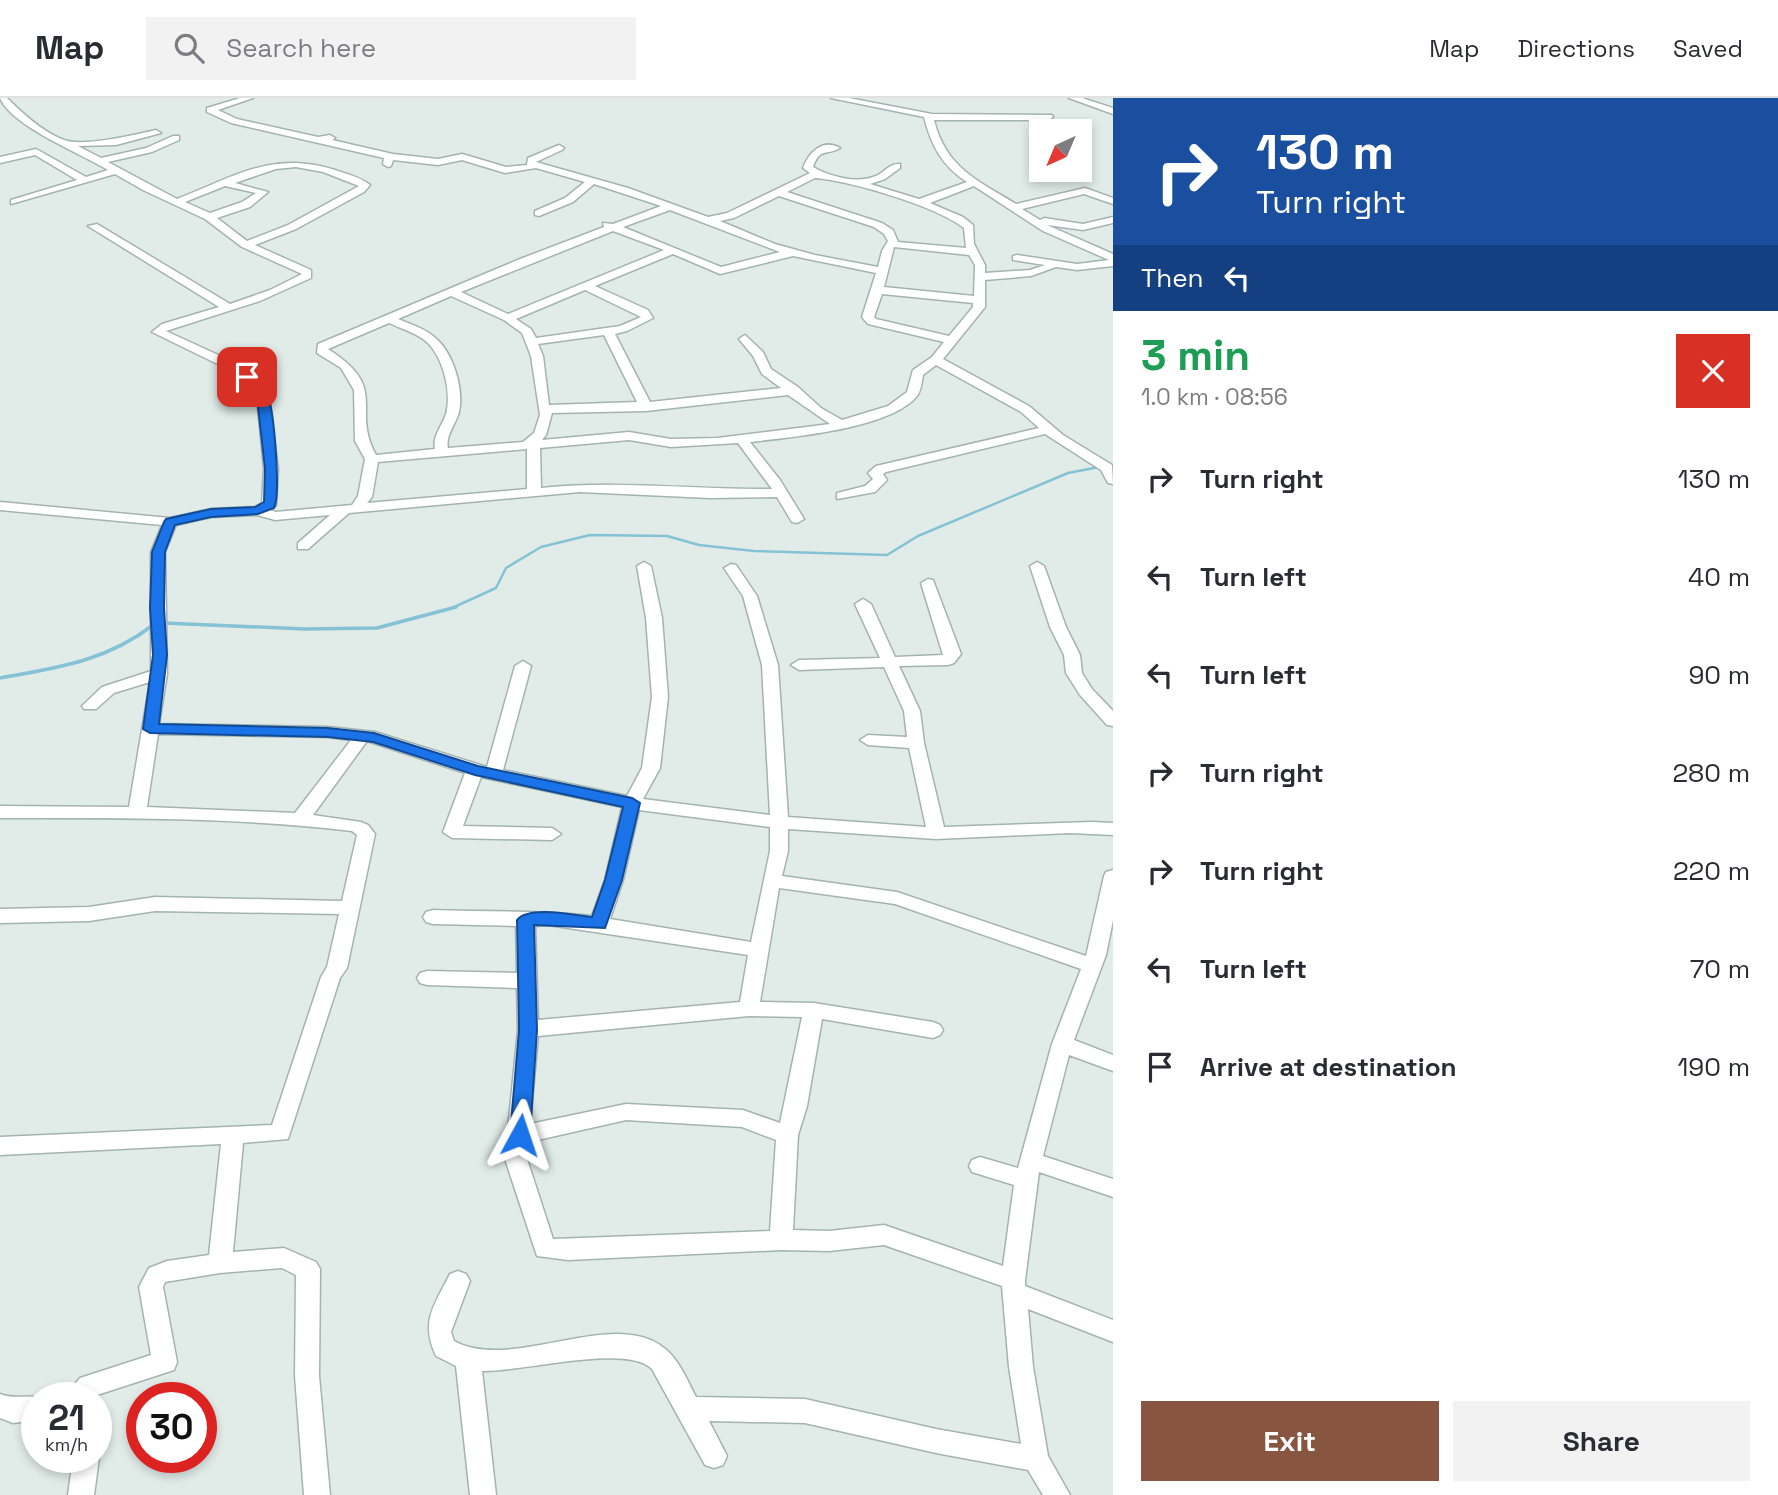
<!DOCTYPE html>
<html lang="en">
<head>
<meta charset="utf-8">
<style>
	:root { --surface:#fff; --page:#f2f2f3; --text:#2b2b33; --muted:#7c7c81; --line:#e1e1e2; --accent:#885541 }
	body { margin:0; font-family:"Space Grotesk",sans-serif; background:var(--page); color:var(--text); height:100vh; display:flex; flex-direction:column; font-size:26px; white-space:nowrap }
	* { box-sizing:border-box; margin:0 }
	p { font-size:23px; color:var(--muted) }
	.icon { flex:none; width:38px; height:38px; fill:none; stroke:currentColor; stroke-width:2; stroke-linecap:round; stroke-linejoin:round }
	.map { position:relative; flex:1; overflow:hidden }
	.details { display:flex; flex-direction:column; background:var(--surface); width:665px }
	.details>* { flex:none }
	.top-card { background:#1a4fa0; color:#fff; overflow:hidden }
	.needle { width:46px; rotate:224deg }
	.controls { position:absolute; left:1029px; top:21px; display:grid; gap:14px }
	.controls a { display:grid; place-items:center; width:63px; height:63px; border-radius:0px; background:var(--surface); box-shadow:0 4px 10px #0003; font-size:35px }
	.speed { position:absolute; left:21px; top:1284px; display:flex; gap:14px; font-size:35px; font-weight:700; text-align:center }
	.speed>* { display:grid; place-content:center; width:91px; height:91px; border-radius:50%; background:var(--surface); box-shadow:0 4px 10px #0003; line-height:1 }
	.speed small { font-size:18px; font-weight:400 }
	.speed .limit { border:10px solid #d22; background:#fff; color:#111 }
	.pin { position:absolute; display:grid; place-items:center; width:60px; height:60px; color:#fff; margin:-30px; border-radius:14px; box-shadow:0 4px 10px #0006 }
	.me { position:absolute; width:77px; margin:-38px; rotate:5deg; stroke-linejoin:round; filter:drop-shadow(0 0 5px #0008) }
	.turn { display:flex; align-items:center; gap:24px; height:147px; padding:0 28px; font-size:32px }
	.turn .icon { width:91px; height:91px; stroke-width:2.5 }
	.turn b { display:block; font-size:49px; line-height:60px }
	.then { display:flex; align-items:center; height:66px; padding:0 28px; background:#0003; gap:14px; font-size:26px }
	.round { display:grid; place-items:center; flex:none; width:74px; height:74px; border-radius:0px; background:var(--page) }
	.summary { display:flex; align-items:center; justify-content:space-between; height:119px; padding:0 28px }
	h1 { font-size:42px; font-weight:800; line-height:52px; color:#1e9e55 }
	.button { display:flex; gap:14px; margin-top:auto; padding:14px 28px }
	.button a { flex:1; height:80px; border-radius:0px; background:var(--accent); color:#fff; font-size:28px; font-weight:800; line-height:80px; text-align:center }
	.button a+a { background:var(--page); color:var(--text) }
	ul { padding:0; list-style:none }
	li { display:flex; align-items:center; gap:21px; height:98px; padding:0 28px }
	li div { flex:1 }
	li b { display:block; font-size:26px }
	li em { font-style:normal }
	header { display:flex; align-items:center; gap:42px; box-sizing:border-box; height:98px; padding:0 35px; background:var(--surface); border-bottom:2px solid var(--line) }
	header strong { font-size:33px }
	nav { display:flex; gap:38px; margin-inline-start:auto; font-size:24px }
	.search { width:490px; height:63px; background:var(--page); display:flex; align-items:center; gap:18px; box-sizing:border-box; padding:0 24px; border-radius:0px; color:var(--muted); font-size:26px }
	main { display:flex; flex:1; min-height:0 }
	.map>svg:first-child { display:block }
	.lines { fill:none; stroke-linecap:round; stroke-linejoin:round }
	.stream-far1 { stroke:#85c2d5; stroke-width:2.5 }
	.stream { stroke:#85c2d5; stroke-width:3.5 }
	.minor-casing { stroke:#a3b4b0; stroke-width:3 }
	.minor { fill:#fff; fill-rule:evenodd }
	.route { fill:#1a73e8; stroke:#114b97; stroke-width:2 }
</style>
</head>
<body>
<header>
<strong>Map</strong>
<div class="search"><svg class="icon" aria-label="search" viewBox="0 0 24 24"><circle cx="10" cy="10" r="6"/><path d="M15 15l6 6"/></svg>Search here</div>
<nav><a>Map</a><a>Directions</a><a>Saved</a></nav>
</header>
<main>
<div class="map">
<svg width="1113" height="1397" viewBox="0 0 1113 1397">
	<rect width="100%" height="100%" fill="#e1ece8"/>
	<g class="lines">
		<polyline class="stream-far1" points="452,510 496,490 506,470 541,449 590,437 667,438 699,447 754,453 887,457 918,438 1068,375 1099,369"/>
		<g class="stream">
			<polyline points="164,525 305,531 377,530 456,509"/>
			<path d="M0 580C56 570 107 563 153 527"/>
		</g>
		<g class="minor-casing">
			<g id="minor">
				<path d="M0 0H7C22 15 43 34 64 42 84 49 134 37 156 32L161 35 116 47 78 48 101 60 146 50 173 38H179V42L152 54 108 64 177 101C234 79 272 52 335 72 347 76 360 79 370 87L364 94 296 131 255 147 311 172V180L260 203 166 233 240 267 259 284 269 299 278 371 276 407 270 412 276 414 352 407 358 398 365 361 355 343 354 292 341 270 317 255 318 246 520 161 604 129 603 125 613 126 661 108 594 86 573 104 539 118 535 117V113L565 100 585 84 536 70 505 75 462 62 438 67 393 62 391 68 388 69 383 66 384 60 231 25 207 14V10L240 0H253L218 12 237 21 318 39 330 37 335 40 332 42 393 56 438 61 462 56 506 69 527 67 528 60 559 47 564 50 562 52 536 64 628 90 708 119 727 115 810 75 803 70C809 54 823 40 840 50 827 58 820 49 813 69 831 79 857 86 876 78 885 74 890 65 900 66V70L885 81 870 86 919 101 967 84C942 68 931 47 924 19L831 0H849L932 16 1052 17 1053 19 1049 22H934C946 70 977 82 1016 106L1085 90 1113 100V106L1084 96 1022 111 1040 122 1044 120 1083 126 1113 119V125L1083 132 1047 127 1113 156V168L1077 172 1056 169 1031 178 985 182V209L943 261 1029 308 1063 337 1112 367 1113 386 1108 385 1101 372 1045 336 886 374 883 376 887 382 875 394 837 401V395L865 388 873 381 868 375 876 368 1039 330 1021 314 936 267 923 277C922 283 921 293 917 298 890 331 791 339 750 344L780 382 804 421 797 425 792 424 777 399 710 400 580 394 349 415 308 451H298V445L330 417 275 422 257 417 211 419 176 427 165 454 167 576 159 626 328 629 375 634 487 669 515 568 523 563 531 568 503 672 627 698 642 670 652 599 646 520 637 468 644 464 651 468 662 520 668 599 660 670 643 701 770 717 762 567 743 498 724 470 731 466 736 467 757 498 778 567 788 719 926 729 909 650 868 647 860 642 868 637 907 639 904 613 884 569 799 572 791 567 799 562 880 560 855 506 863 501 871 506 895 559 943 557 921 485 928 481 933 482 961 556 954 565 948 567 899 568 920 613 924 645 944 729 1091 724 1113 725V737L1069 735 936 741 788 731V753L782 778 897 794 1086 858 1104 778 1106 774 1113 772V822L1106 857 1074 942 1113 957V973L1069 957 1043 1058 1113 1081V1099L1039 1074 1025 1182V1188L1113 1222V1244L1028 1211 1033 1269 1048 1358 1070 1397H1043L1028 1372 936 1355 805 1325 709 1323 727 1358 723 1367 714 1370 705 1367 652 1271C627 1245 522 1274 482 1273L496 1397H470L456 1268 436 1258C420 1223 434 1208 450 1176L458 1173 466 1176 470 1183 451 1234 454 1243C512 1275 612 1209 664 1250 679 1261 688 1284 696 1299L805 1301 936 1331 1021 1346 1009 1269 1002 1188 884 1147 829 1153 781 1152 568 1162 537 1158 505 1061 518 932 517 890 427 887 420 885 417 880 420 875 427 873 517 875 516 828 433 826 426 824 423 819 426 814 433 812C486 814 539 812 592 818L605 782 622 709 481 679 463 728 552 730 561 736 552 742 452 740 443 734 465 675 367 643 313 717 361 724 368 727 375 736 347 870 340 880 288 1041 243 1045 233 1154 284 1150 316 1164 320 1171 319 1278 330 1397H304L295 1278 296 1177 282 1170 220 1175 165 1184 163 1189 177 1264 174 1272 97 1297 95 1300H71L74 1287 80 1280 151 1257 139 1189 149 1170 167 1163 209 1157 221 1046 0 1057V1039L272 1027 321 879 327 869 339 816 155 813 89 823 0 825V811L89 809 155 799 342 803 357 737 352 733C235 719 118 720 0 720V708L129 709 150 584 114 595 96 611H84L82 608 102 589 151 573V454L162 427 0 412V404L170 420 211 411 255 409 262 405 264 371 257 299 232 273 152 234 162 226 219 209 88 128 97 126 230 206 270 192 302 176 242 149 205 121 143 92 115 76 11 106V102L77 82 35 57 0 65V59L36 51 86 79 108 72C82 56 11 28 0 0ZM296 69 323 74 359 88 288 127 247 143 217 120 250 109 268 94 235 85 276 71ZM815 80C851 83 936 108 964 130L966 150 898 144 893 132 882 125 787 94ZM225 88 256 95 242 104 210 115 185 104ZM974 88 1043 133 1109 162 1077 166 1017 157 1013 158V162L1045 167 1030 172 985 175V167L974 146 973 127 963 119 930 105ZM779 98 874 129 884 136 888 143 882 153 878 169 815 157 775 146 720 123 734 120ZM670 112 780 154 721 169 623 129ZM613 133 664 152 508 216 461 194ZM894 149 969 157 975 167 974 198 884 189ZM673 156 720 176 793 158 876 175 862 219 868 226 944 244 932 259 913 272 907 294 888 308 842 322 821 310 798 289 771 271 763 254 745 237 739 241 753 258 762 276 781 290 650 304 615 236 627 233 653 220 648 212 595 188ZM585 192 641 219 620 228 536 240 531 231 516 221ZM882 196 973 205V209L949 238 876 221 874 219ZM451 198 504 222 522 235 531 258 540 317 534 335 523 344 448 350C445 338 456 326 459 314 464 290 453 253 433 238 424 230 410 226 398 221ZM389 225C400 230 413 234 423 241 443 255 452 294 446 316 442 328 432 339 435 351L376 357C350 310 391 291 328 251ZM604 237 637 304 549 307 543 258 538 246ZM788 297 830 326 717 340 671 341 629 334 542 342 546 337 552 315 646 313ZM629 342 671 349 738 345 772 391C695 392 618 382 541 390L540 350ZM527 351V391L367 405 372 399 378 364ZM158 636 328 639 351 642 295 715 147 709ZM639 712 770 729V753L751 844 610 821 623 782ZM779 790 895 806 1081 871 1052 946 1018 1070 980 1059 972 1062 969 1068 972 1074 1014 1087 1003 1168 884 1127 829 1133 793 1132 798 1037 807 1008 822 921 933 940 940 937 943 932 940 927 933 924 814 905 760 904ZM548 827 748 857 740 904 538 922 535 828ZM749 918 802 919 780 1025 743 1012 626 1006 530 1026 538 938ZM626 1022 742 1029 776 1042 770 1133 553 1141 527 1061 529 1044Z"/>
				<polygon points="1069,0 1082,0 1113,10 1113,16"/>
				<polygon points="1037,464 1044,468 1066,529 1080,557 1082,575 1092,591 1113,613 1113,628 1107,627 1080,597 1066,575 1064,557 1050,529 1030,468"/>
				<path d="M0 1296C15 1302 28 1296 42 1300H37V1322L13 1325 0 1320Z"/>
				<polygon points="96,1354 99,1360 94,1397 68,1397 73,1360 96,1360"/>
			</g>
		</g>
		<use href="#minor" class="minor"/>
	</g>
	<path class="route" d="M243 276H251C256 283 265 291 268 299 274 313 281 397 274 410L258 416 211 419 175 427 165 454 164 510 167 557 159 626 328 630 374 635 478 668 632 700 640 705 622 782 605 830 534 827 537 932 530 1037 527 1042 520 1044 513 1042 510 1037 519 932 517 822C528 807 575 817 592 819L605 782 623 709 475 677 373 644 328 639 150 635 143 631 153 557 150 510 152 454 164 424 166 421 211 411 255 409 264 404 265 371 257 300 241 279Z"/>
</svg>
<div class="controls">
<a><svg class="needle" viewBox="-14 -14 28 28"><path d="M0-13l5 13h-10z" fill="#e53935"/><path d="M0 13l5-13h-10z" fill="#7c7c81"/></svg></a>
</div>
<div class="speed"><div>21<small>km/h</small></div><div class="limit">30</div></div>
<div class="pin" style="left:247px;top:279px;background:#d93025"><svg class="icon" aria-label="arrive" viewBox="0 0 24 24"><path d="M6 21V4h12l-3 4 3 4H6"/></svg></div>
<svg class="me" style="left:520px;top:1037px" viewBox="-20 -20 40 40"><path d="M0-17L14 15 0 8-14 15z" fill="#1a73e8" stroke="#fff" stroke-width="4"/></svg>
</div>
<section class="details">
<div class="top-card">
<div class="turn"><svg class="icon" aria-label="right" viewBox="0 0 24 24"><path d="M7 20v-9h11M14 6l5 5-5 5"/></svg><div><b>130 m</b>Turn right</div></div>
<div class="then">Then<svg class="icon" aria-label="left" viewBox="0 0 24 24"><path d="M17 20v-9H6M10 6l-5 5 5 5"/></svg></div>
</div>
<div class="summary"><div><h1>3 min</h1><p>1.0 km · 08:56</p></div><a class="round" style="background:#d93025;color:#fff"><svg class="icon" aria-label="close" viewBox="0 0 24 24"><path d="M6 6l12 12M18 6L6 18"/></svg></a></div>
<ul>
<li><svg class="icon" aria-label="right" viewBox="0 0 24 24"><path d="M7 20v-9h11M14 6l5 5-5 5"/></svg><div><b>Turn right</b></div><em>130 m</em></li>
<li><svg class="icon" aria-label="left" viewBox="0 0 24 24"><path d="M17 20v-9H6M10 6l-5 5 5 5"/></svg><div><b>Turn left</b></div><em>40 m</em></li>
<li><svg class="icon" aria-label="left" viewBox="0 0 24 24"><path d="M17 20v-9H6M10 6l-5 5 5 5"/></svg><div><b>Turn left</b></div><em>90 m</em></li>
<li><svg class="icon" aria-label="right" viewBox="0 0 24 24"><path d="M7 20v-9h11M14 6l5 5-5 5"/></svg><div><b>Turn right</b></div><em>280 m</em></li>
<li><svg class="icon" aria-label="right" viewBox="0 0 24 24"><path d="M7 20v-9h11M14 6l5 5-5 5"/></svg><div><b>Turn right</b></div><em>220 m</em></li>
<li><svg class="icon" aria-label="left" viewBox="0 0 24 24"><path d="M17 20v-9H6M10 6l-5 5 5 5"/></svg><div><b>Turn left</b></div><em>70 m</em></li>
<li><svg class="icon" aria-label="arrive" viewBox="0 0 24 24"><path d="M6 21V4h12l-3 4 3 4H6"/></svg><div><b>Arrive at destination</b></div><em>190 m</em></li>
</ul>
<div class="button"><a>Exit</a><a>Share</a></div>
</section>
</main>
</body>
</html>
